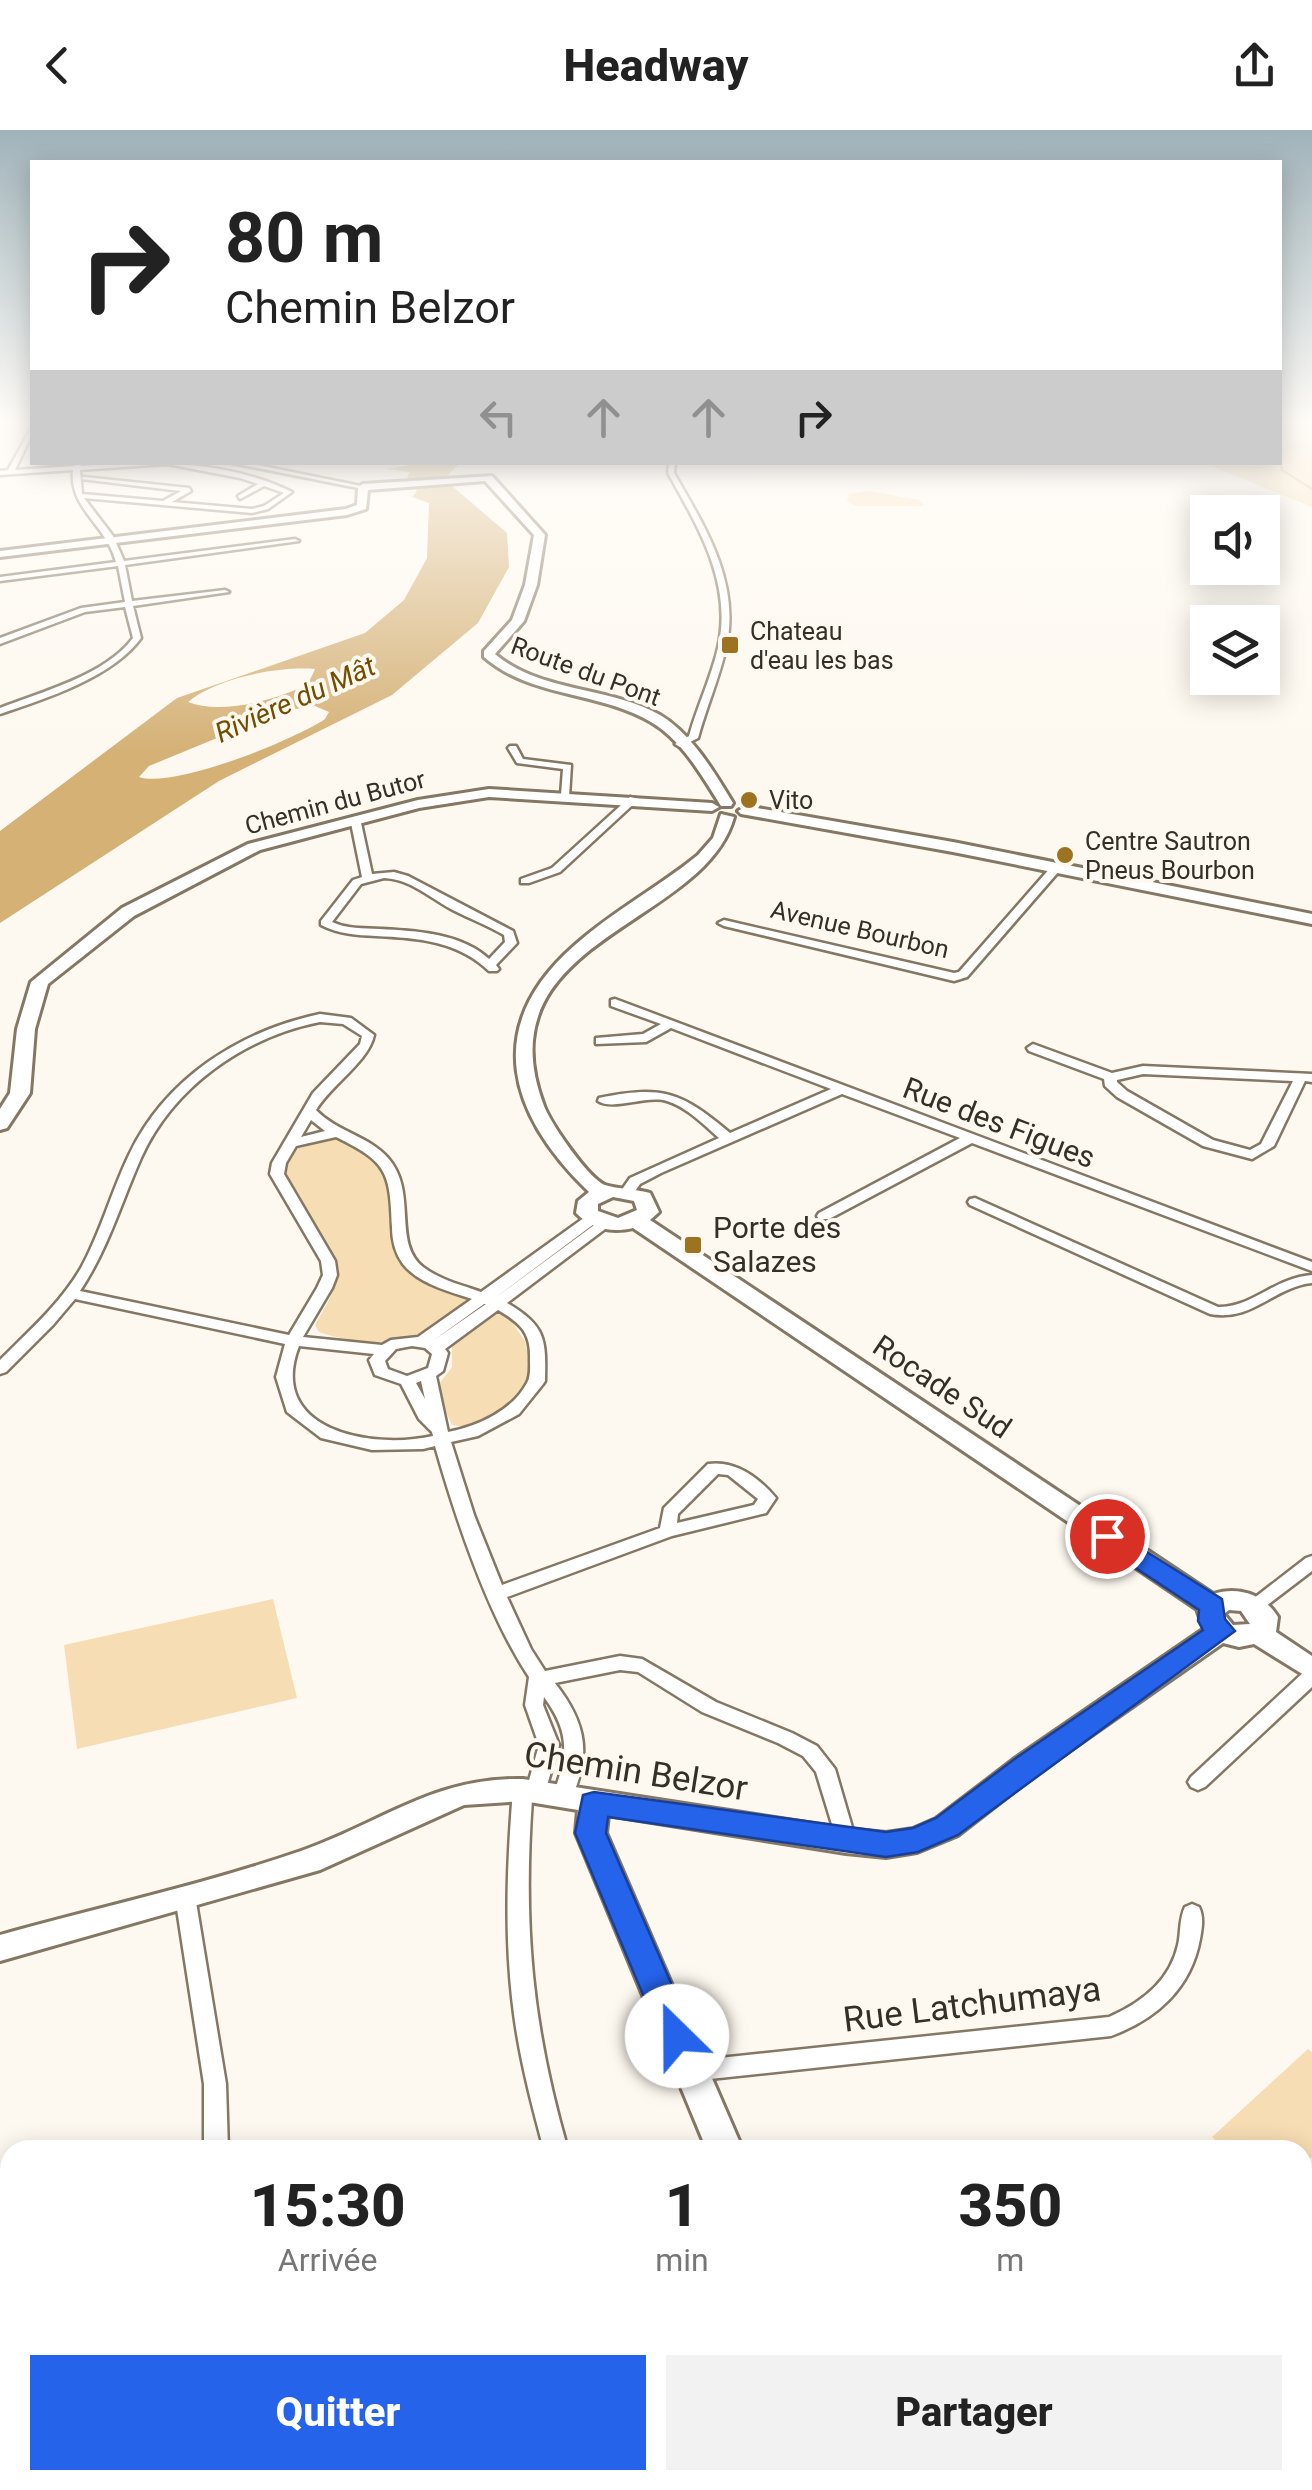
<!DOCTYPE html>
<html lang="fr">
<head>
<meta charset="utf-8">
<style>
	:root { --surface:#fff; --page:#f2f2f2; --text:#222; --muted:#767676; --accent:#2563eb }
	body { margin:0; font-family:Roboto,sans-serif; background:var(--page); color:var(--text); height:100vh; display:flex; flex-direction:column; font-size:38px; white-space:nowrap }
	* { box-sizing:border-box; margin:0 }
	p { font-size:32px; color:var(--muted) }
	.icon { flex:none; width:55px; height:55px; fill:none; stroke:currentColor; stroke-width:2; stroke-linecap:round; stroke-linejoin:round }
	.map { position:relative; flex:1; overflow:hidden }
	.details { position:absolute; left:0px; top:2010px; width:1312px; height:350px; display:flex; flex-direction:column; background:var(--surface); border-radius:30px 30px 0 0; box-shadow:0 5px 25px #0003 }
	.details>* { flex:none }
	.guide { position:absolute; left:30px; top:30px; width:1252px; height:305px; border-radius:0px; box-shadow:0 5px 25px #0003; background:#fff; color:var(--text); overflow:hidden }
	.fabs { position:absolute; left:1190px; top:365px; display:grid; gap:20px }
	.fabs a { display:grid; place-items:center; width:90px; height:90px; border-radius:0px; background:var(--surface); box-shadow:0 5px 25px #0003; font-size:50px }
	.pin { position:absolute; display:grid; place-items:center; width:85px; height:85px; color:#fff; margin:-42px; border:5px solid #fff; border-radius:50%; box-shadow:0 2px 10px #0007 }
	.me { position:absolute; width:110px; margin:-55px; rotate:337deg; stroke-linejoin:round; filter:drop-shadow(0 0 8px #0008) }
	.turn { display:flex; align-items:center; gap:35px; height:210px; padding:0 30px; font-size:45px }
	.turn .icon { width:130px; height:130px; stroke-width:2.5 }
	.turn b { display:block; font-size:70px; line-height:85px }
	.lanes { display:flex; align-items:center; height:95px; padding:0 30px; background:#0003; justify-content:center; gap:50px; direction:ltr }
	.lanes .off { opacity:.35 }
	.eta { display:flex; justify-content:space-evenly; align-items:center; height:170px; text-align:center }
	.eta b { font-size:60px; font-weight:800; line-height:70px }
	.action { display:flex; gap:20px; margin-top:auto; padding:20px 30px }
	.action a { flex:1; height:115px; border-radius:0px; background:var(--accent); color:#fff; font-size:40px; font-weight:800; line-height:115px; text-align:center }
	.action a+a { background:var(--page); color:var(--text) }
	header { display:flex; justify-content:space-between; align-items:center; height:130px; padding:0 30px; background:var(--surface); font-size:45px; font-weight:800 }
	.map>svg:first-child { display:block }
	.green { fill:#f7ddb3 }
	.water { fill:#d5b176; fill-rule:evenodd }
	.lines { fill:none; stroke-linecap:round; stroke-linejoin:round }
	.stream { stroke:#d5b176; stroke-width:2.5 }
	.street-casing { stroke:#847865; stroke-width:5 }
	.secondary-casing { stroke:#847865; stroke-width:6 }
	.highway-casing { stroke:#847865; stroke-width:4 }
	.street { fill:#fff; fill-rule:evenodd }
	.secondary { fill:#fff; fill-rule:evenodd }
	.highway { fill:#fff; fill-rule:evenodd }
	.route { fill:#2563eb; stroke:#184099; stroke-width:2.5 }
	.poi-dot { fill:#9d7321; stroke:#fef9f0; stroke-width:4 }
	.labels { text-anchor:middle; stroke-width:8; stroke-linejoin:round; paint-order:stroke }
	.far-poi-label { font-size:25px; fill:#342f27; stroke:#fef9f0; text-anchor:start }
	.far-street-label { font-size:25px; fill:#342f27; stroke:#fef9f0 }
	.far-water-label { font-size:28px; font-style:italic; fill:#714e00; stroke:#fef9f0 }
	.street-label { font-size:30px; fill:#342f27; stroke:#fef9f0 }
	.poi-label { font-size:30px; fill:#342f27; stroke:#fef9f0; text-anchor:start }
	.near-street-label { font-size:35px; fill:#342f27; stroke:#fef9f0 }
</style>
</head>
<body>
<header><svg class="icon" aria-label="back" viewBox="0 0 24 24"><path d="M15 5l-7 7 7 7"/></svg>Headway<svg class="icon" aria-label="share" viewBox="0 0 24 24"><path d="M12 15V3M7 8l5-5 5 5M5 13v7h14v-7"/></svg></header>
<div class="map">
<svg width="1312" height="2360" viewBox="0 0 1312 2360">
	<rect width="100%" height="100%" fill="#fef9f0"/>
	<g class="green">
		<polygon points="1280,290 1312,290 1312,377 1204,333 1280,332"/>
		<polygon points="869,361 919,370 924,376 856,376 847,372 849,364"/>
		<path d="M329 1007C357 1012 387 1032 394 1061 399 1081 392 1105 396 1126L408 1139 471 1168 473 1173C420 1210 383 1223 319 1202L315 1195C322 1182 333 1166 335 1152 340 1122 296 1067 280 1039L299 1015Z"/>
		<path d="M495 1184 507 1185 525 1211 532 1241C517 1267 486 1303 452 1295L435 1259 452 1237V1213Z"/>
		<polygon points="273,1469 297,1568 77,1619 64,1515"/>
		<polygon points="1308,1919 1312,1922 1312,2027 1303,2036 1302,2020 1227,2020 1212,2007"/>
	</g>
	<path class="water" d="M423 333H460L444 349 507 403 509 437 478 493 392 565 219 651 0 793V701L177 568 365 503 404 470 427 428 429 373 412 367 417 361 407 347 410 342 386 339ZM315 539 308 554C277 570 221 585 188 572 216 548 278 536 315 539ZM315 576 329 582 325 589C294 610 173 659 139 647L149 636 283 581Z"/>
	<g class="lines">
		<polyline class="stream" points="1280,331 1282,340 1312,359"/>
		<g class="street-casing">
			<g id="street">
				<path d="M32 297V304L15 340 74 336 75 332H81V336C152 331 227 330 292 362L268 379 252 383 84 368 113 406 124 431 295 409 299 411 125 435 132 471 225 460 229 462 133 476 141 508C113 547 45 569 0 584V578C41 562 106 545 133 508L125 477 85 482 0 514V508L81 478 125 472 118 436 0 451V447L116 432C106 394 69 379 73 340L0 345V341L8 340ZM167 334 240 348 258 354 238 366 240 369 264 356 284 363 264 376 252 379 172 372 191 361 189 358 84 347 81 349 181 361 163 371 82 364 80 340Z"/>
				<polygon points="227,332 243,332 366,357 363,359"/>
				<path d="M669 332H675L674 343C705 397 741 453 726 518 719 549 706 578 698 608L680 617 675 614 689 606C697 577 711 548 718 518 733 453 698 397 668 343Z"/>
				<polygon points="510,616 516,616 523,629 571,635 569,667 561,665 563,639 517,633 508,618"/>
				<polygon points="630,667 639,669 560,742 529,753 521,753 521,749 552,738"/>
				<path d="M356 690 361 693 372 744 394 742 408 746 513 801 517 813 496 835 499 839 497 841H489C458 811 418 808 376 806 356 805 339 804 321 795V791L353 750 362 747 351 693ZM384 748C410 749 429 767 451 779 468 788 487 795 504 805L505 812 489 829C461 803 416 801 380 799 363 798 347 799 332 792L361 754Z"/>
				<polygon points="1056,735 1061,738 1060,740 967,847 954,851 724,796 718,793 724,790 954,843 959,842 1052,736"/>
				<path d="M615 869 1312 1132V1141L972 1013 829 1089H819L817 1086 819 1083 960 1008 842 964 661 1043 640 1054 633 1064H623L621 1061 630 1048 719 1008C704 995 687 977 667 971 646 965 613 981 598 971L599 968C663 955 681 962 730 1003L831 959 671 898 646 912 596 914V908L643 904 661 894 611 876V870Z"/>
				<path d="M320 884 351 888 374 905C369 931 331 955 316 980 337 1002 369 1006 388 1028 418 1062 392 1112 423 1137 440 1150 462 1155 481 1162L588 1085H598L600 1088 598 1091 495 1168 601 1090 606 1089 613 1093 507 1173C546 1196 546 1209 545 1251L543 1254 519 1284 478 1306 451 1312 474 1385 502 1455 660 1398 664 1378 708 1334C736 1330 759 1348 776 1368L766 1383 672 1406 507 1467 531 1519 545 1541 620 1526 642 1529 716 1572 792 1603 817 1616 835 1639 856 1711 853 1717 846 1719 839 1717 816 1642 803 1626 778 1613 702 1582 638 1542 620 1540 555 1553C587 1594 592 1626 569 1673L562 1676 555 1673 552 1668C567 1627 572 1605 544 1567L543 1575 559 1615 545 1662 542 1667 532 1669C523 1797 532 1896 568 2020H544C532 1975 520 1930 514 1884 504 1809 507 1735 513 1660L516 1655 528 1654 539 1615 525 1575 529 1547C487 1484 456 1389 435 1316L423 1319 372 1320 321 1308 287 1282 276 1247 285 1214 75 1169 53 1195 6 1242 0 1244V1230C29 1201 60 1174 81 1138 101 1102 111 1062 129 1025 165 949 239 901 320 884ZM320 892 343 894 362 906 360 914 313 963 272 1033 270 1044 321 1131 323 1145 317 1158 289 1205 80 1161C108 1119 121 1073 141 1028 173 957 244 907 320 892ZM311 990 325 1001 301 1007ZM336 1007C387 1032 390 1041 392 1097 392 1110 395 1123 403 1134 419 1154 448 1161 472 1169L418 1207 391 1210 382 1215 303 1207 332 1158 337 1145 335 1131 284 1044 286 1033 296 1016ZM484 1174H486L434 1210ZM498 1180C520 1193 531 1202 530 1229 530 1237 531 1246 527 1253 512 1281 478 1296 448 1302L436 1246 443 1241 448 1223 445 1219ZM299 1216 374 1224 369 1230 375 1245 401 1254 419 1289 432 1302 433 1306C372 1320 266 1301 299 1216ZM412 1216 425 1218 432 1224 428 1238 407 1246 388 1239 385 1231 396 1219ZM421 1251 425 1269 416 1253ZM718 1344 728 1345 758 1369 754 1375 677 1393 678 1384Z"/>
				<path d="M1033 914 1112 943 1143 936 1312 944V952L1305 951 1274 1016 1252 1029 1203 1016 1117 967 1105 956 1104 949 1029 921 1027 918ZM1143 944 1293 951 1261 1014 1250 1020 1213 1010 1127 961 1117 952V950Z"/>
				<path d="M975 1068 1218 1177C1252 1178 1273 1148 1312 1145V1153C1273 1157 1253 1192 1210 1184L970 1075 968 1072 970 1069Z"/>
				<polygon points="1312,1426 1312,1441 1261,1480 1249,1480 1246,1476 1249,1472 1306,1428"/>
				<polygon points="1312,1539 1312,1557 1205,1657 1198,1660 1191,1657 1188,1652 1191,1647 1305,1541"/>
				<polygon points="185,1757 192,1760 195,1766 226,1954 228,2020 204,2020 204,1954 175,1766 178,1760"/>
				<path d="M1192 1774 1199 1777C1204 1787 1202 1798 1200 1809 1191 1858 1157 1889 1111 1906L691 1951 683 1948 680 1941 683 1934 691 1931 1109 1887C1141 1873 1170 1851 1178 1815 1181 1803 1179 1789 1185 1777Z"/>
				<polygon points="893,2350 976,2350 971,2360 898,2360"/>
				<polygon points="1113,2350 1142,2350 1146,2360 1117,2360"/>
			</g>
		</g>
		<g class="secondary-casing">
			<g id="secondary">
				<path d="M492 346 545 405 537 455 524 491 495 524C541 563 608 556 660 585 692 604 714 642 733 673L731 676H721C702 646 683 611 651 592 598 561 531 568 484 527V521L512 490 525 455 534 405 485 351 368 360 366 379 347 385 0 427V421L346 379 357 375 358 357 363 354Z"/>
				<polygon points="489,659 712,673 719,677 712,681 489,667 419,678 260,720 134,786 48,854 35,899 30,963 7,998 0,1000 0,979 10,963 17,899 31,852 122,778 248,714 418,670"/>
				<polygon points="746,676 953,712 1312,784 1312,794 953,722 741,684 738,681"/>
				<path d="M721 684 734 687C704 797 480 808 544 976 551 994 588 1048 605 1055 617 1059 637 1059 650 1063L659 1082 650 1090 1213 1464C1238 1456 1264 1464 1278 1487L1276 1502 1312 1526V1550L1254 1514 1239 1517 1223 1513 1036 1644 958 1705 917 1722 886 1727 846 1723 608 1685 606 1703 743 2020H707L576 1703 578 1680 523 1671 464 1675 320 1740 0 1831V1805C100 1777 203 1755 301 1721 381 1693 434 1647 523 1649L846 1699 886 1703 913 1699 936 1689 1016 1628 1204 1499 1197 1479 633 1098C612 1103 591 1099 576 1083L578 1071 589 1062C509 985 481 897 575 815 613 781 659 757 698 725L713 708ZM613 1067 634 1071 637 1080 618 1088 598 1081V1074ZM1229 1480 1241 1481 1250 1494 1233 1495 1224 1484Z"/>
				<polygon points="730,2350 770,2350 771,2360 731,2360"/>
			</g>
		</g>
		<g class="highway-casing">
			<g id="highway">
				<polygon points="0,2225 10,2228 10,2276 0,2271"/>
				<polygon points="0,2300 10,2304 10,2350 15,2350 10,2352 0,2348"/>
				<polygon points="34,2350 100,2350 105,2360 38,2360"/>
				<polygon points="227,2350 296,2350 301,2360 231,2360"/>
			</g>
		</g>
		<use href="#street" class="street"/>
		<use href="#secondary" class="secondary"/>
		<use href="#highway" class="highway"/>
	</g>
	<linearGradient id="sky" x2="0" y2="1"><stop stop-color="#a0b3ba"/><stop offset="0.47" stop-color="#fffcf8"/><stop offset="1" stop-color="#fffcf8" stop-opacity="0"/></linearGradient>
	<rect width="1312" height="621" fill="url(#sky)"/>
	<polygon class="route" points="1107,1397 1222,1469 1225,1489 1235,1501 958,1705 918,1722 886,1727 608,1687 606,1703 694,1906 689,1917 677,1921 665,1917 575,1703 583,1665 594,1662 886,1702 913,1698 936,1688 1016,1628 1203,1500 1198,1491 1199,1480 1098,1413 1094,1406"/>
	<g class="poi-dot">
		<rect x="720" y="505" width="20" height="20" rx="5"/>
		<circle cx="749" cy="670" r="10"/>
		<circle cx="1065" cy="725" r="10"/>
		<rect x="683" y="1105" width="20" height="20" rx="5"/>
	</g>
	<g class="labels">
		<g class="far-poi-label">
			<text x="750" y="510">Chateau<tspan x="750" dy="29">d'eau les bas</tspan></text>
			<text x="769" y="679">Vito</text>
			<text x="1085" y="720">Centre Sautron<tspan x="1085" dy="29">Pneus Bourbon</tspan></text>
		</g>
		<g class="far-street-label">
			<text transform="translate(586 541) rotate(20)" y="9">Route du Pont</text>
			<text transform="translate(335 672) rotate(-15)" y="9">Chemin du Butor</text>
			<text transform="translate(860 799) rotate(13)" y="9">Avenue Bourbon</text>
		</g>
		<g class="far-water-label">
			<text transform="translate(295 569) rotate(-24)" y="10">Rivière du Mât</text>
		</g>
		<g class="street-label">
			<text transform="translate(999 993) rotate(21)" y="10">Rue des Figues</text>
			<text transform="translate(942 1257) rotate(34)" y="10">Rocade Sud</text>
		</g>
		<g class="poi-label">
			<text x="713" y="1108">Porte des<tspan x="713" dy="34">Salazes</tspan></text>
		</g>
		<g class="near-street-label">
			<text transform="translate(636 1641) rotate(9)" y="12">Chemin Belzor</text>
			<text transform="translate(972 1874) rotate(-7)" y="12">Rue Latchumaya</text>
		</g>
	</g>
</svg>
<div class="fabs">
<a><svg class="icon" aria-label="sound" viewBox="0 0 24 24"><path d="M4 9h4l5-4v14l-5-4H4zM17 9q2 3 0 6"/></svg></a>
<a><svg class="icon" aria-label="layers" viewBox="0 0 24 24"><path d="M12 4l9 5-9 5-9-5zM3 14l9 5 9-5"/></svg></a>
</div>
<div class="pin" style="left:1107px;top:1406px;background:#d93025"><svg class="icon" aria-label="arrive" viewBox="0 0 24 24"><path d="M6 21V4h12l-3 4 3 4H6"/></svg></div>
<svg class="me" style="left:677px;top:1906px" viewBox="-20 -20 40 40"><circle r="19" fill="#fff"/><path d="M0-13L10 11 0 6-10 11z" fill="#2563eb"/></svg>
<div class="guide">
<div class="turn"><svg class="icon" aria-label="right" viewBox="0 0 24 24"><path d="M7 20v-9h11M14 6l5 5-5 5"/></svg><div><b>80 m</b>Chemin Belzor</div></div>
<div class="lanes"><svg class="icon off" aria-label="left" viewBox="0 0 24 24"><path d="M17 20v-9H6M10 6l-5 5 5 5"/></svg><svg class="icon off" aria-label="ahead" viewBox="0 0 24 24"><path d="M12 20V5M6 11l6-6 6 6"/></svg><svg class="icon off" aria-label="ahead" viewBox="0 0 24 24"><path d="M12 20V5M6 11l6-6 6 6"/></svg><svg class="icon" aria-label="right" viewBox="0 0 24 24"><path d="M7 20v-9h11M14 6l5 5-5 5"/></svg></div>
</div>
<section class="details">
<div class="eta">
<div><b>15:30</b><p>Arrivée</p></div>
<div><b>1</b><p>min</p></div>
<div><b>350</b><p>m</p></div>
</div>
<div class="action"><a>Quitter</a><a>Partager</a></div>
</section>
</div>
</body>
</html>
